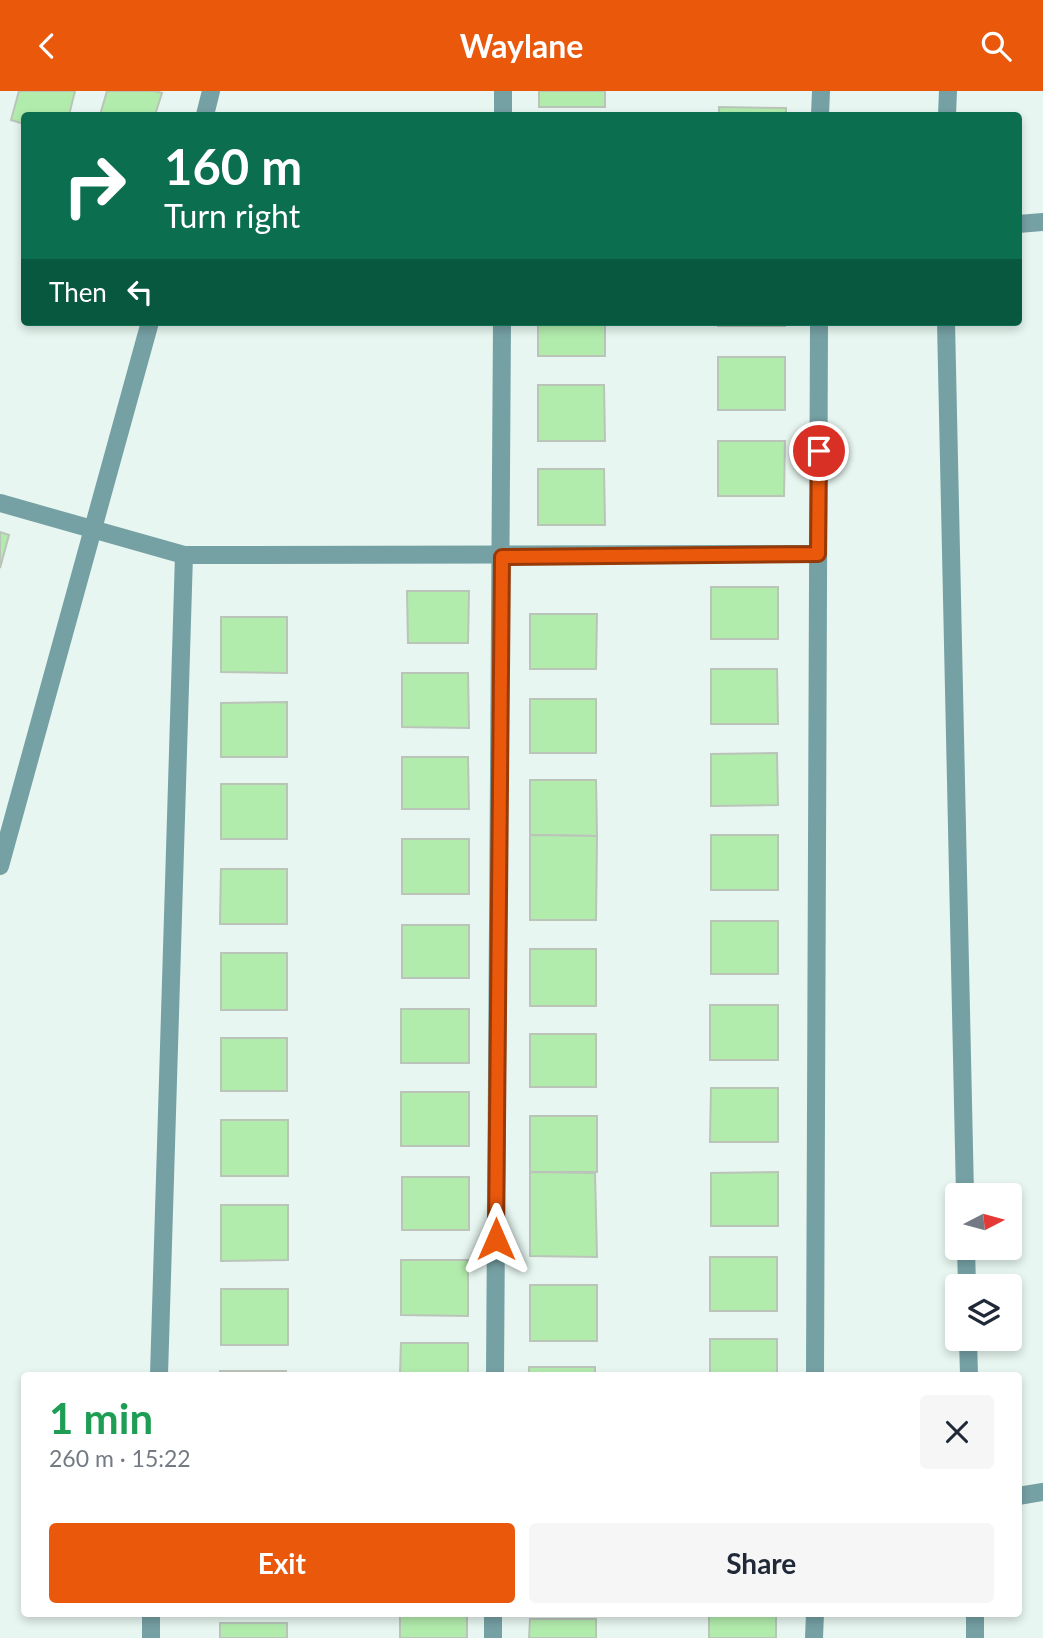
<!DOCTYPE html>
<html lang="en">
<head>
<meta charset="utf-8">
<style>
	:root { --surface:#fff; --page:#f6f6f7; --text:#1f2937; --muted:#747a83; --accent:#ea580c }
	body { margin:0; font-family:Lato,sans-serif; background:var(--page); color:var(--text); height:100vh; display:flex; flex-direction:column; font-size:26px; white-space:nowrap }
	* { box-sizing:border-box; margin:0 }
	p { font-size:23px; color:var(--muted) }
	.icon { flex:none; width:38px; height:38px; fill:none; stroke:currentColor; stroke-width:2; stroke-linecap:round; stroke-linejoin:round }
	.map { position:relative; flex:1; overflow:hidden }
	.sheet { position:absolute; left:21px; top:1281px; width:1001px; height:245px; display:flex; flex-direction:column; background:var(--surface); border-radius:7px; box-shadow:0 4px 10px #0003 }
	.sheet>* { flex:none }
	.guide { position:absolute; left:21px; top:21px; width:1001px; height:214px; border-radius:7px; box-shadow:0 4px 10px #0003; background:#0b6e4f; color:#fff; overflow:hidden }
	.needle { width:46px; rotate:84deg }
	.fabs { position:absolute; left:945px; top:1092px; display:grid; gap:14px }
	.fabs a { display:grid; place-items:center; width:77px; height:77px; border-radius:7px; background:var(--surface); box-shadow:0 4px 10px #0003; font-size:35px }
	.pin { position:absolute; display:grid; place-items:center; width:60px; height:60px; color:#fff; margin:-30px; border:4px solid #fff; border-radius:50%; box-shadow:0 2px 7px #0007 }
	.me { position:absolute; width:77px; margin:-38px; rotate:0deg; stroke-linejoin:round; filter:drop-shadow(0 0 5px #0008) }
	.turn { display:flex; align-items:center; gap:24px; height:147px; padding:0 28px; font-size:32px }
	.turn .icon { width:91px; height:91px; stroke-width:2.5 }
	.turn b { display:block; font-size:49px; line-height:60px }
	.then { display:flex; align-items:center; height:66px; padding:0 28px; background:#0003; gap:14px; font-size:26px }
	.round { display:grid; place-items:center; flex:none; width:74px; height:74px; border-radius:7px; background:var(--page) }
	.head { display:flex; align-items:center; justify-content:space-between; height:119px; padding:0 28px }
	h1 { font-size:42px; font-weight:700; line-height:52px; color:#1e9e55 }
	.primary-button { display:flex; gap:14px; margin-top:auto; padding:14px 28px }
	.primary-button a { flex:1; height:80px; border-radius:7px; background:var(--accent); color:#fff; font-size:28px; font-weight:700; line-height:80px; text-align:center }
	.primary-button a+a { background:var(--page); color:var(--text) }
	header { display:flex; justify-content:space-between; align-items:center; height:91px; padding:0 28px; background:var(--accent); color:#fff; font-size:32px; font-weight:700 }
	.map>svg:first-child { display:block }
	.building { fill:#b2ecad; stroke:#bac4b9; stroke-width:2 }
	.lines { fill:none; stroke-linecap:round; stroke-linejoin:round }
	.street { stroke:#75a0a4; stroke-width:18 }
	.route-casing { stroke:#983908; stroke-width:18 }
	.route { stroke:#ea580c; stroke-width:12 }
</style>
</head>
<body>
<header><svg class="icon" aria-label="back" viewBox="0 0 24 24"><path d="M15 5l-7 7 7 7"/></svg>Waylane<svg class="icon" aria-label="search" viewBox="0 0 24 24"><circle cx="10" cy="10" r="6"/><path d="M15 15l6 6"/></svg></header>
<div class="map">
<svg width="1043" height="1547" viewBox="0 0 1043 1547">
	<rect width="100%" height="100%" fill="#e7f6f0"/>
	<g class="building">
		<polygon points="19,0 75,0 69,24 24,24 24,33 11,29"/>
		<polygon points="107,0 155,0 162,2 155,24 100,24"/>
		<rect x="539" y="0" width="66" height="16"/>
		<polygon points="719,16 786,17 786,24 719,24"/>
		<rect x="538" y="231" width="67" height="34"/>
		<rect x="718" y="231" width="67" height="4"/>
		<rect x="718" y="266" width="67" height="53"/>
		<polygon points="538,294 604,294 605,350 538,350"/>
		<polygon points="718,350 785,350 784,405 718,405"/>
		<polygon points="538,378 604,378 605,434 538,434"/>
		<polygon points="0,441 9,444 0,477"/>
		<rect x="711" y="496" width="67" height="52"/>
		<polygon points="407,500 469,500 468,552 408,552"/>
		<polygon points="530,523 597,523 596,578 530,578"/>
		<polygon points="221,526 287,526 287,582 221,581"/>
		<polygon points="711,578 777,578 778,633 711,633"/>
		<polygon points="402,582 468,582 469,637 402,636"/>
		<rect x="530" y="608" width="66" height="54"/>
		<polygon points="287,611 287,666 221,666 221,612"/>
		<polygon points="777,662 778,714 711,715 711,663"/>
		<polygon points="402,666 468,666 469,718 402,718"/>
		<polygon points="530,689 596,689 597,745 530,744"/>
		<rect x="221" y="693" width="66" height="55"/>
		<polygon points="530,744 597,745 596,829 530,829"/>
		<rect x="711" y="744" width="67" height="55"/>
		<rect x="402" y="748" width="67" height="55"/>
		<polygon points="221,778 287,778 287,833 220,833"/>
		<rect x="711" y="830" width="67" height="53"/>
		<rect x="402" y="834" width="67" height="53"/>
		<rect x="530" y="858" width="66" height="57"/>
		<rect x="221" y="862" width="66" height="57"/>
		<rect x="710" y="914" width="68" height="55"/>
		<rect x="401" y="918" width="68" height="54"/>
		<rect x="530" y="943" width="66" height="53"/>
		<rect x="221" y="947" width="66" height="53"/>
		<polygon points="711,997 778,997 778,1051 710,1051"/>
		<rect x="401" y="1001" width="68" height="54"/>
		<rect x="530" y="1025" width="67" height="56"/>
		<rect x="221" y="1029" width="67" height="56"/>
		<polygon points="530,1081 595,1082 597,1166 530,1165"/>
		<polygon points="778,1081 778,1135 711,1135 711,1082"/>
		<rect x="402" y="1086" width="67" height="53"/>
		<polygon points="221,1114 288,1114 288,1169 221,1170"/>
		<rect x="710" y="1166" width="67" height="54"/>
		<polygon points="401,1169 468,1169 468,1225 401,1224"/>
		<rect x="530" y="1194" width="67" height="56"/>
		<rect x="221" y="1198" width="67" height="56"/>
		<rect x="710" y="1248" width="67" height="36"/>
		<polygon points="401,1252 468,1252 468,1284 400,1284"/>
		<rect x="529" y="1276" width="66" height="8"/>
		<rect x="220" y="1280" width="66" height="4"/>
		<rect x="400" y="1522" width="67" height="25"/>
		<rect x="709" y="1522" width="67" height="25"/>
		<polygon points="530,1528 596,1528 596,1547 529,1547"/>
		<rect x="220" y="1532" width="67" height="15"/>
	</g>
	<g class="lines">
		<g class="street">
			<polyline points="205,24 211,0"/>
			<polyline points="503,24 503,0"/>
			<polyline points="820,24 821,0"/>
			<polyline points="947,24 948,0"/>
			<polyline points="1018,133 1043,131"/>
			<polyline points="946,231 965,1104"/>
			<polyline points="0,412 184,464 818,463"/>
			<polyline points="0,775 150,231"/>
			<polyline points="966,1157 967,1195"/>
			<polyline points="968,1248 969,1284"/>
			<polyline points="159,1284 184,464"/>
			<polyline points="495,1284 502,231"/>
			<polyline points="815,1284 819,231"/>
			<polyline points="1018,1405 1043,1401"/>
			<polyline points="975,1522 975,1547"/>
			<polyline points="151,1547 151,1522"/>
			<polyline points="493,1547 493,1522"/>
			<polyline points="814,1547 815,1522"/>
		</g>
	</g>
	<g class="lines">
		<g class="route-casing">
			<polyline id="route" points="496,1148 502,466 818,463 819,360"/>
		</g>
		<use href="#route" class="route"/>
	</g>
</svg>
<div class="fabs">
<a><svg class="needle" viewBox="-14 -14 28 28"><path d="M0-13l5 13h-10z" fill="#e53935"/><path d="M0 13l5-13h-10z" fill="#747a83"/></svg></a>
<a><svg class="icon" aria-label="layers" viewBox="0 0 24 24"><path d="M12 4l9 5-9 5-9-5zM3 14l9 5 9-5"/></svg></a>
</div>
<div class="pin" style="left:819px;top:360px;background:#d93025"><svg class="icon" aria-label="arrive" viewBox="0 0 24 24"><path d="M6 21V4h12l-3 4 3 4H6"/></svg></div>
<svg class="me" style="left:496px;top:1148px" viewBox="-20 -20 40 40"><path d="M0-17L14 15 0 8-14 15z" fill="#ea580c" stroke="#fff" stroke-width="4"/></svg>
<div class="guide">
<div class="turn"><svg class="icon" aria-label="right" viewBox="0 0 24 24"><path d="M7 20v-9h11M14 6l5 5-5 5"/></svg><div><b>160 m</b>Turn right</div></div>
<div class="then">Then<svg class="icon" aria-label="left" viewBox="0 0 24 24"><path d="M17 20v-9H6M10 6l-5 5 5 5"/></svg></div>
</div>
<section class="sheet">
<div class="head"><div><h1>1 min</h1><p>260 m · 15:22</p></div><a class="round"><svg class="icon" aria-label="close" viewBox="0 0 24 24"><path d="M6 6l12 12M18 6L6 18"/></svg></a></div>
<div class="primary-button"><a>Exit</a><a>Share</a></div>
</section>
</div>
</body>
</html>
